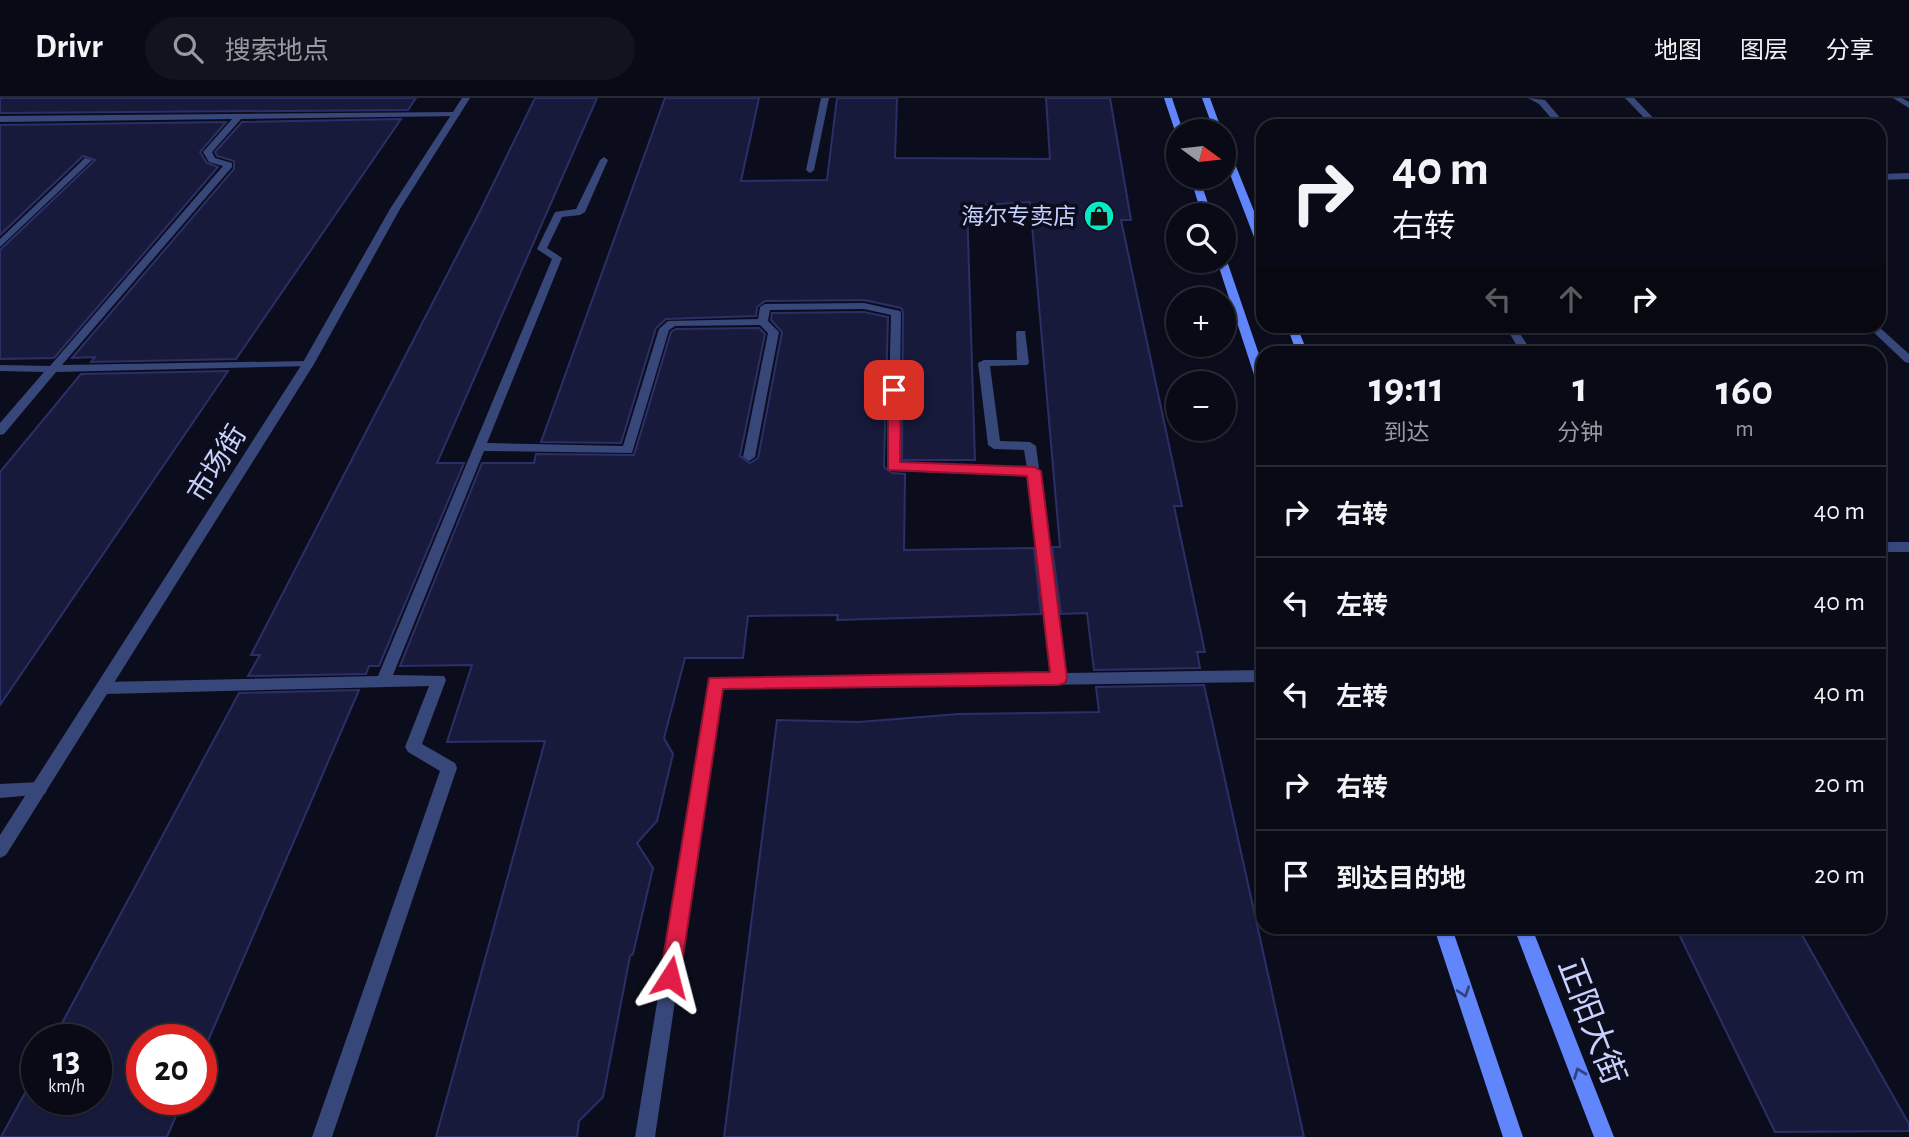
<!DOCTYPE html>
<html lang="zh">
<head>
<meta charset="utf-8">
<style>
	:root { --surface:#090a15; --page:#12131e; --text:#f1f3f6; --muted:#999aa0; --line:#292b34 }
	body { margin:0; font-family:"Alegreya Sans","Noto Sans SC",sans-serif; background:var(--page); color:var(--text); height:100vh; display:flex; flex-direction:column; font-size:26px; white-space:nowrap }
	* { box-sizing:border-box; margin:0 }
	p { font-size:23px; color:var(--muted) }
	.icon { flex:none; width:38px; height:38px; fill:none; stroke:currentColor; stroke-width:2; stroke-linecap:round; stroke-linejoin:round }
	.map { position:relative; flex:1; overflow:hidden }
	.drawer { position:absolute; left:1256px; top:248px; width:630px; height:588px; display:flex; flex-direction:column; background:var(--surface); border-radius:21px; box-shadow:0 2px 5px #0004,0 0 0 2px var(--line) }
	.drawer>* { flex:none }
	.hud { position:absolute; left:1256px; top:21px; width:630px; height:214px; border-radius:21px; box-shadow:0 2px 5px #0004,0 0 0 2px var(--line); background:#090a15; color:var(--text); overflow:hidden }
	.needle { width:46px; rotate:105deg }
	.tools { position:absolute; left:1166px; top:21px; display:grid; gap:14px }
	.tools a { display:grid; place-items:center; width:70px; height:70px; border-radius:50%; background:var(--surface); box-shadow:0 2px 5px #0004,0 0 0 2px var(--line); font-size:35px }
	.speed { position:absolute; left:21px; top:926px; display:flex; gap:14px; font-size:35px; font-weight:700; text-align:center }
	.speed>* { display:grid; place-content:center; width:91px; height:91px; border-radius:50%; background:var(--surface); box-shadow:0 2px 5px #0004,0 0 0 2px var(--line); line-height:1 }
	.speed small { font-size:18px; font-weight:400 }
	.speed .limit { border:10px solid #d22; background:#fff; color:#111 }
	.pin { position:absolute; display:grid; place-items:center; width:60px; height:60px; color:#fff; margin:-30px; border-radius:14px; box-shadow:0 4px 10px #0006 }
	.me { position:absolute; width:77px; margin:-38px; rotate:9deg; stroke-linejoin:round; filter:drop-shadow(0 0 5px #0008) }
	.turn { display:flex; align-items:center; gap:24px; height:147px; padding:0 21px; font-size:32px }
	.turn .icon { width:91px; height:91px; stroke-width:2.5 }
	.turn b { display:block; font-size:49px; line-height:60px }
	.lanes { display:flex; align-items:center; height:66px; padding:0 21px; background:#0003; justify-content:center; gap:35px; direction:ltr }
	.lanes .off { opacity:.35 }
	.eta { display:flex; justify-content:space-evenly; align-items:center; height:119px; text-align:center }
	.eta b { font-size:42px; font-weight:700; line-height:49px }
	ul { padding:0; list-style:none }
	li { display:flex; align-items:center; gap:21px; height:91px; padding:0 21px; border-top:2px solid var(--line) }
	li div { flex:1 }
	li b { display:block; font-size:26px }
	li em { font-style:normal }
	header { display:flex; align-items:center; gap:42px; box-sizing:border-box; height:98px; padding:0 35px; background:var(--surface); border-bottom:2px solid var(--line) }
	header strong { font-size:33px }
	nav { display:flex; gap:38px; margin-inline-start:auto; font-size:24px }
	.search { width:490px; height:63px; background:var(--page); display:flex; align-items:center; gap:18px; box-sizing:border-box; padding:0 24px; border-radius:38px; color:var(--muted); font-size:26px }
	.map>svg:first-child { display:block }
	.building { fill:#181a3c; stroke:#2b2f67; stroke-width:2 }
	.lines { fill:none; stroke-linecap:round; stroke-linejoin:round }
	.service { fill:#38477a; fill-rule:evenodd }
	.tertiary { fill:#38477a; fill-rule:evenodd }
	.secondary { fill:#6186fb; fill-rule:evenodd }
	.oneway { stroke:#324380 }
	.route { fill:#e11d48; stroke:#92132f; stroke-width:2 }
	.labels { text-anchor:middle; stroke-width:7; stroke-linejoin:round; paint-order:stroke }
	.far-poi-label { font-size:23px; fill:#c8d0fe; stroke:#0c0d1c; text-anchor:end }
	.street-label { font-size:28px; fill:#c8d0fe; stroke:#0c0d1c }
	.near-street-label { font-size:33px; fill:#c8d0fe; stroke:#0c0d1c }
</style>
</head>
<body>
<header>
<strong>Drivr</strong>
<div class="search"><svg class="icon" aria-label="search" viewBox="0 0 24 24"><circle cx="10" cy="10" r="6"/><path d="M15 15l6 6"/></svg>搜索地点</div>
<nav><a>地图</a><a>图层</a><a>分享</a></nav>
</header>
<div class="map">
<svg width="1909" height="1039" viewBox="0 0 1909 1039">
	<rect width="100%" height="100%" fill="#0c0d1c"/>
	<g class="building">
		<polygon points="0,0 416,0 408,12 0,15"/>
		<polygon points="535,0 597,0 437,365 464,365 379,568 369,568 366,576 248,578 260,557 251,557 481,111"/>
		<polygon points="665,0 759,0 741,83 827,82 837,0 897,0 895,60 1050,61 1046,0 1110,0 1131,122 1121,122 1182,408 1174,408 1205,554 1197,554 1200,570 1094,572 1087,515 1061,516 1052,449 1060,449 1030,104 967,108 975,362 902,362 903,214 901,210 864,202 765,203 757,209 756,218 666,221 656,230 621,345 541,344"/>
		<polygon points="401,21 236,261 91,264 95,259 72,260 234,71 234,63 217,58 215,54 242,24"/>
		<polygon points="226,24 200,54 207,65 218,69 54,260 0,261 0,152 95,62 83,58 0,137 0,27"/>
		<polygon points="864,214 888,219 884,369 892,375 905,376 904,452 1034,450 1041,516 837,522 838,517 748,518 743,560 685,560 664,640 673,656 657,723 637,745 653,770 633,856 630,858 603,999 579,1023 577,1039 436,1039 545,643 447,644 472,567 400,568 482,365 534,365 536,356 634,357 671,234 676,231 759,230 765,236 740,358 750,365 758,360 782,234 771,222 772,215"/>
		<polygon points="228,273 0,607 0,374 81,276"/>
		<polygon points="1204,587 1304,1039 724,1039 777,622 859,624 959,616 1099,614 1096,589"/>
		<polygon points="359,592 201,959 201,942 142,942 142,1001 183,1001 167,1039 1,1039 37,973 37,1001 96,1001 96,942 53,942 239,595"/>
		<polygon points="1676,830 1798,830 1909,1026 1909,1033 1775,1034"/>
	</g>
	<g class="lines">
		<g class="service">
			<polygon points="821,0 829,0 814,72 810,75 806,72"/>
			<polygon points="1528,0 1545,2 1567,28 1558,28 1539,6"/>
			<polygon points="1625,0 1634,0 1661,28 1652,28"/>
			<polygon points="456,14 460,16 459,18 241,21 212,54 215,60 232,65 232,69 62,267 308,263 314,266 312,268 56,274 4,336 0,337 0,325 44,274 0,273 0,267 50,268 223,68 209,64 203,54 232,21 0,24 0,18"/>
			<polygon points="604,59 608,62 585,114 580,117 562,119 547,150 562,160 487,345 623,348 659,231 668,223 758,221 760,209 765,206 864,205 900,213 901,215 899,365 1027,370 1024,352 994,351 988,347 978,265 984,262 1017,262 1016,235 1017,233 1025,233 1029,265 1027,267 990,268 1000,343 1030,344 1036,348 1066,575 1264,572 1264,584 721,591 655,1039 635,1039 710,581 1051,575 1028,378 893,373 887,369 891,217 864,211 770,212 768,223 779,234 755,359 749,363 743,359 768,235 760,227 675,228 669,232 632,355 484,353 393,577 444,578 446,582 422,646 455,665 457,670 332,1039 312,1039 440,673 408,654 405,649 429,588 104,596 99,594 97,590 99,586 104,584 378,578 552,161 537,151 555,114 576,111 600,62"/>
			<polygon points="85,60 92,62 0,149 0,141"/>
			<polygon points="1909,75 1909,81 1880,82 1880,76"/>
			<polygon points="1505,228 1515,228 1533,256 1522,256"/>
			<polygon points="1621,228 1678,228 1673,231 1626,231"/>
			<polygon points="1867,228 1878,228 1909,256 1909,265 1905,264"/>
			<rect x="1880" y="444" width="29" height="10"/>
			<polygon points="39,684 45,686 47,691 45,696 0,700 0,686"/>
		</g>
		<g class="tertiary">
			<polygon points="462,0 470,0 400,111 314,266 6,757 0,760 0,737 302,266 390,111"/>
			<polygon points="1893,0 1902,0 1909,4 1909,10"/>
		</g>
		<g class="secondary">
			<polygon points="1164,0 1172,0 1183,33 1178,33 1178,35 1175,33"/>
			<polygon points="1202,0 1210,0 1222,33 1214,33"/>
			<polygon points="1223,43 1227,46 1264,138 1264,155 1259,152 1223,58"/>
			<polygon points="1190,79 1199,79 1212,117 1202,117"/>
			<polygon points="1223,160 1227,163 1264,271 1264,292 1258,289 1217,163 1223,163"/>
			<polygon points="1287,228 1297,228 1308,256 1297,256"/>
			<polygon points="1434,830 1452,830 1523,1039 1503,1039"/>
			<polygon points="1514,830 1532,830 1614,1039 1594,1039"/>
		</g>
	</g>
	<defs><path id="oneway-chevron" d="M-2-3.5L2.5 0L-2 3.5" fill="none" stroke-width="1.6" stroke-linecap="round" stroke-linejoin="round" transform="scale(1.75)"/></defs>
	<g class="oneway">
		<use href="#oneway-chevron" transform="translate(1464 894) rotate(72)"/>
		<use href="#oneway-chevron" transform="translate(1579 975) rotate(-111)"/>
	</g>
	<polygon class="route" points="894,288 901,292 900,364 1034,369 1041,373 1067,580 1065,585 1059,587 723,591 680,879 677,886 670,889 663,886 660,879 709,580 1050,574 1027,378 888,372 888,292"/>
	<defs>
		<g id="shop-disc" transform="scale(1.575)"><circle r="9.5" fill="#06ebc5" stroke="#0c0d1c"/><path d="M-5-2.5h2.3a2.7 3.5 0 0 1 5.4 0H5L5.5 6h-11ZM-1.5-2.5h3a1.5 2.3 0 0 0-3 0Z" fill="#111"/></g>
	</defs>
	<g fill-rule="evenodd">
		<use href="#shop-disc" x="1099" y="118"/>
	</g>
	<g class="labels">
		<g class="far-poi-label">
			<text x="1076" y="126">海尔专卖店</text>
		</g>
		<g class="street-label">
			<text transform="translate(216 365) rotate(-58)" y="10">市场街</text>
		</g>
		<g class="near-street-label">
			<text transform="translate(1593 923) rotate(69)" y="12">正阳大街</text>
		</g>
	</g>
</svg>
<div class="tools">
<a><svg class="needle" viewBox="-14 -14 28 28"><path d="M0-13l5 13h-10z" fill="#e53935"/><path d="M0 13l5-13h-10z" fill="#999aa0"/></svg></a>
<a><svg class="icon" aria-label="search" viewBox="0 0 24 24"><circle cx="10" cy="10" r="6"/><path d="M15 15l6 6"/></svg></a>
<a>+</a>
<a>−</a>
</div>
<div class="speed"><div>13<small>km/h</small></div><div class="limit">20</div></div>
<div class="pin" style="left:894px;top:292px;background:#d93025"><svg class="icon" aria-label="arrive" viewBox="0 0 24 24"><path d="M6 21V4h12l-3 4 3 4H6"/></svg></div>
<svg class="me" style="left:670px;top:879px" viewBox="-20 -20 40 40"><path d="M0-17L14 15 0 8-14 15z" fill="#e11d48" stroke="#fff" stroke-width="4"/></svg>
<div class="hud">
<div class="turn"><svg class="icon" aria-label="right" viewBox="0 0 24 24"><path d="M7 20v-9h11M14 6l5 5-5 5"/></svg><div><b>40 m</b>右转</div></div>
<div class="lanes"><svg class="icon off" aria-label="left" viewBox="0 0 24 24"><path d="M17 20v-9H6M10 6l-5 5 5 5"/></svg><svg class="icon off" aria-label="ahead" viewBox="0 0 24 24"><path d="M12 20V5M6 11l6-6 6 6"/></svg><svg class="icon" aria-label="right" viewBox="0 0 24 24"><path d="M7 20v-9h11M14 6l5 5-5 5"/></svg></div>
</div>
<section class="drawer">
<div class="eta">
<div><b>19:11</b><p>到达</p></div>
<div><b>1</b><p>分钟</p></div>
<div><b>160</b><p>m</p></div>
</div>
<ul>
<li><svg class="icon" aria-label="right" viewBox="0 0 24 24"><path d="M7 20v-9h11M14 6l5 5-5 5"/></svg><div><b>右转</b></div><em>40 m</em></li>
<li><svg class="icon" aria-label="left" viewBox="0 0 24 24"><path d="M17 20v-9H6M10 6l-5 5 5 5"/></svg><div><b>左转</b></div><em>40 m</em></li>
<li><svg class="icon" aria-label="left" viewBox="0 0 24 24"><path d="M17 20v-9H6M10 6l-5 5 5 5"/></svg><div><b>左转</b></div><em>40 m</em></li>
<li><svg class="icon" aria-label="right" viewBox="0 0 24 24"><path d="M7 20v-9h11M14 6l5 5-5 5"/></svg><div><b>右转</b></div><em>20 m</em></li>
<li><svg class="icon" aria-label="arrive" viewBox="0 0 24 24"><path d="M6 21V4h12l-3 4 3 4H6"/></svg><div><b>到达目的地</b></div><em>20 m</em></li>
</ul>
</section>
</div>
</body>
</html>
